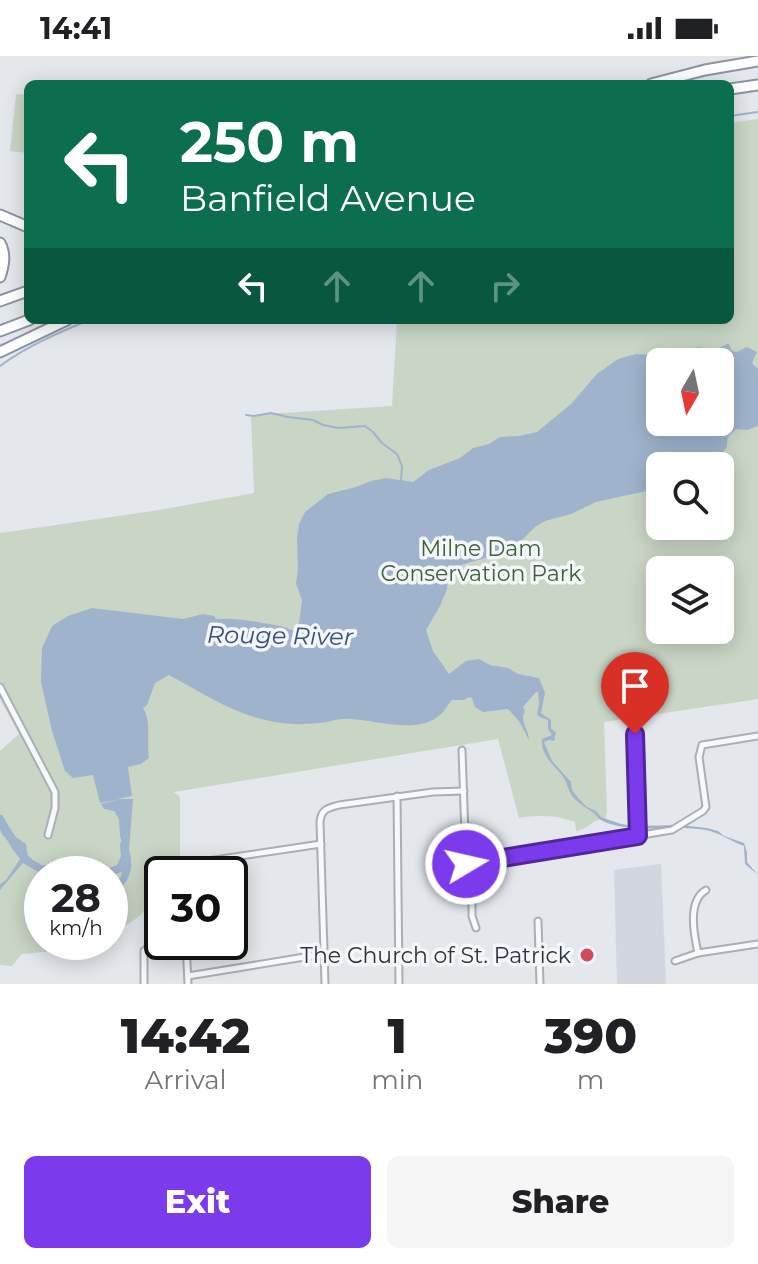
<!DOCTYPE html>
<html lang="en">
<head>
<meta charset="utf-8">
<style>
	:root { --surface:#fff; --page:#f6f6f6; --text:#202124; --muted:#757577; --accent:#7c3aed }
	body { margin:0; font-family:Montserrat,sans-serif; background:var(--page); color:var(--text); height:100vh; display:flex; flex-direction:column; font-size:30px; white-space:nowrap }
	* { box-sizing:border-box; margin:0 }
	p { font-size:26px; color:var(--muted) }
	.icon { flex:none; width:44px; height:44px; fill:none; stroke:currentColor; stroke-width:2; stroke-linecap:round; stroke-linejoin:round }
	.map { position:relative; height:928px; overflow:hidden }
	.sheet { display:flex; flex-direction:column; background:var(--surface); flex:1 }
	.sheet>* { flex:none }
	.hud { position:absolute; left:24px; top:24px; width:710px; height:244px; border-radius:12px; box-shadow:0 4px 20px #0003; background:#0b6e4f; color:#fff; overflow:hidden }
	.needle { width:52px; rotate:189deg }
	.tools { position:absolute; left:646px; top:292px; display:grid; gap:16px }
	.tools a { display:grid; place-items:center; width:88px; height:88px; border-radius:12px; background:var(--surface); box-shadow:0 4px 20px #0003; font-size:40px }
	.speed { position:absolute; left:24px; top:800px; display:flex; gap:16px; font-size:40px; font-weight:700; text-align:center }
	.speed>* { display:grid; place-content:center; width:104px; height:104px; border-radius:50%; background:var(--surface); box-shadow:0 4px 20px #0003; line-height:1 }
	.speed small { font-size:20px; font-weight:400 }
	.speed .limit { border:4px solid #111; border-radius:12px; background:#fff; color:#111 }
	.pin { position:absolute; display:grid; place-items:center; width:68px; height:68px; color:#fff; margin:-82px -34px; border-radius:50% 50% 50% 0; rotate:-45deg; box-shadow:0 0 8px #0007 }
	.pin .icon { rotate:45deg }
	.me { position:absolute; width:88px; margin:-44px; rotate:81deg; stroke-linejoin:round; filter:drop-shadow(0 0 6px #0008) }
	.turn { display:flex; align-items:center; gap:28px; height:168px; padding:0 24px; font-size:36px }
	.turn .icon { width:104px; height:104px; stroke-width:2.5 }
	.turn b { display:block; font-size:56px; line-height:68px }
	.lanes { display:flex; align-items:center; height:76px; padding:0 24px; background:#0003; justify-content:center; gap:40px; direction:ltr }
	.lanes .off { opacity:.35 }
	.eta { display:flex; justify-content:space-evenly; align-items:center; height:136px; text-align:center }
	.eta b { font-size:48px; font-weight:800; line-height:56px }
	.action { display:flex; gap:16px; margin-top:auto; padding:16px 24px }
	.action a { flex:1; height:92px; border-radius:12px; background:var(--accent); color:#fff; font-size:32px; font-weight:800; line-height:92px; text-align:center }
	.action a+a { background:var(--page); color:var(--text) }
	.status { display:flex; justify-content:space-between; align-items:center; height:56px; padding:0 40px; background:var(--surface); direction:ltr }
	.status svg { height:22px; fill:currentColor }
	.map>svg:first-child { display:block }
	.built { fill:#d2d6de }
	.green { fill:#c9d6c5; fill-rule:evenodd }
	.water { fill:#9fb4cc; fill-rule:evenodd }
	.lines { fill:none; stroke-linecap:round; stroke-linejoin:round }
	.stream { stroke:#9fb4cc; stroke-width:2 }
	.river { stroke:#9fb4cc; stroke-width:8 }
	.minor-casing { stroke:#a9aeb7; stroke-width:9 }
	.motorway-casing { stroke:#8b94a3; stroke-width:13 }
	.minor { stroke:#f7f8fa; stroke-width:5 }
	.motorway { stroke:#fff; stroke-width:9 }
	.route-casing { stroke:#51269a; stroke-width:20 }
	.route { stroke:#7c3aed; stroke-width:14 }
	.poi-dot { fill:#d1495b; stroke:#f4f6f9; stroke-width:3 }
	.labels { text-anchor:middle; stroke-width:7; stroke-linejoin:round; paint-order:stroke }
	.park-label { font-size:22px; fill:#3f6138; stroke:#f4f6f9 }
	.poi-label { font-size:22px; fill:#2b3445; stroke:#f4f6f9; text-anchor:end }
	.water-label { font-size:24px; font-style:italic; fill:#34527a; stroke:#f4f6f9 }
</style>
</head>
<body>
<div class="status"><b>14:41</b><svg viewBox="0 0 49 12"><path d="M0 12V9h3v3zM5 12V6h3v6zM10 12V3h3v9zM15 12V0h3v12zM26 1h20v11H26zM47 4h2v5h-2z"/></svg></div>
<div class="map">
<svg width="758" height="928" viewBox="0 0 758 928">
	<rect width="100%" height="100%" fill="#e4e7ec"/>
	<polygon class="built" points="661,808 666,928 617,928 614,814"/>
	<g class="green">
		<polygon points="16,38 28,39 28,97 10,95"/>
		<path d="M758 63V643L604 666 607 757 605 763C589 764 590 773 576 775L575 766C556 759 539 759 519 762L498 683 174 736 180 741V818H162V832L157 833C147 859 134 865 110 878V818H42V886H95L85 892 22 898 12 910 0 909V695L19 678 0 643V477L153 455 254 437 251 359 392 350 397 265 730 264V67ZM660 306H720V366H660ZM660 410H720V470H660ZM660 514H720V574H660Z"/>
	</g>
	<g class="water">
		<path d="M727 288H729L732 295 737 296 747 291 757 296 752 307 758 313V370L747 374 736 373C727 382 728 378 727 391L712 410H660V432L596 446 571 458 545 465 535 471 517 489 503 497 461 509 448 519 447 533 440 550 426 574 433 595 449 618 466 605 479 603 490 609 508 612 518 618 539 622 545 637 541 657 551 664V673L556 676 554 685 549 684 544 686 552 705 571 726 572 734 579 743 587 751 596 755 601 761 621 768 636 770 680 769 707 772 718 775 724 780 744 787 747 796V806L758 819 745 808 744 790C730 785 719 776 705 774 673 768 628 779 601 764 597 762 596 758 592 756 585 751 574 745 570 736 567 729 566 725 562 719 553 709 540 697 542 683L552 679 548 673V664L540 661 537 658 539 648 538 636H536L523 651 525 655C519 665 529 674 529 684L519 665 508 653 483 656 475 651 472 642 469 641 464 644H452C447 649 445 655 440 659 417 679 377 664 350 663 340 662 330 666 319 667 308 668 294 669 282 667 239 662 206 639 169 619L155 627 147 649 143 652C152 666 146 686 149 702L141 708 128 711 132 740 117 743H133L129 794C133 804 132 821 123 829 119 832 114 834 110 837V828L121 821 125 799 120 780 119 763 114 755 104 753 101 748 116 744 100 747 93 719 73 722 65 715 52 675 41 626 42 592 52 570 68 560 92 552 183 563 203 558 214 560 216 563C236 562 259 566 280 570 287 571 291 575 298 575L302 544 296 528 298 513 297 482 299 468 305 456 328 438 356 431 371 425 386 422 413 426 429 414 460 402 473 392 489 388 500 381 519 380 537 376 571 348 597 318 618 303 636 298 665 300 698 291 716 294ZM660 306H720V366H660Z"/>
		<path d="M0 758 16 781 26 788 28 801 57 818H42L23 807 0 834V828L6 824 22 800C17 788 3 785 0 773 0 768 0 763 0 758Z"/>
	</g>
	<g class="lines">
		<g class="stream">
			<polyline points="730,60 758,56"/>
			<path d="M0 310C27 290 58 277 89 264"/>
			<polyline points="246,359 254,360 271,357 288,361 313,364 323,369 338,372 365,370 373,376 382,387 397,398 402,410 401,425"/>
		</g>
		<g class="river">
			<path d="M0 763C9 778 15 794 29 806"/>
			<polyline points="45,813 63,818"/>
			<polyline points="106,818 120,812 125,801 124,789"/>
		</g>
		<g class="minor-casing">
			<g id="minor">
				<polyline points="0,631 55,736 55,752 48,779"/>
				<polyline points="636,668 638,780"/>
				<polyline points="462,694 466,808 472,844 472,860 476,872"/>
				<polyline points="397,740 399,928"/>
				<polyline points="466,808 672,774 703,755 706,751 699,701 702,689 758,680"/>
				<polyline points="184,818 185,812 194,807 321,788"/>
				<polyline points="538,865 540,928"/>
				<polyline points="186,886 188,928"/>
				<path d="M698 897C694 879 687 845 706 834"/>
				<polyline points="675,905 698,897 758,888"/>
				<polyline points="188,920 323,898"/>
				<polyline points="144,928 144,895 151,889 167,886"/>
				<path d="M325 928 320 766C321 753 328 752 339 749L433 736 464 735"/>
			</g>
		</g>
		<g class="motorway-casing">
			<g id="motorway">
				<polyline points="651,28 705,14 758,5"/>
				<polyline points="730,33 758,29"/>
				<polyline points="0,159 28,171"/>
				<path d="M0 187C6 198 4 209 0 221"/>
				<polyline points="0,245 28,235"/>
				<polyline points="0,275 29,264"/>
				<polyline points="0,296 67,264"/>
			</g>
		</g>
		<use href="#minor" class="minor"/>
		<use href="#motorway" class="motorway"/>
	</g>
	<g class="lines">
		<g class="route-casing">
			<polyline id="route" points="466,808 638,780 635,678"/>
		</g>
		<use href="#route" class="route"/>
	</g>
	<circle class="poi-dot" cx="587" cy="899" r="8"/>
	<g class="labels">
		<g class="park-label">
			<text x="481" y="500">Milne Dam<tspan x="481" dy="25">Conservation Park</tspan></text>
		</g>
		<g class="poi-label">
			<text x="571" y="907">The Church of St. Patrick</text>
		</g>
		<g class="water-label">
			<text transform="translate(280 580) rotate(1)" y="8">Rouge River</text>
		</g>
	</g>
</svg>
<div class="tools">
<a><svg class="needle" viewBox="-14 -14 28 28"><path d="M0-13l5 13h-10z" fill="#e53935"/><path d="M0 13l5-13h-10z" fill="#757577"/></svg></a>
<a><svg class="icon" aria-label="search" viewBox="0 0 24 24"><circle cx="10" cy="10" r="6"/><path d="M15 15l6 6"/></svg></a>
<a><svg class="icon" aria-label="layers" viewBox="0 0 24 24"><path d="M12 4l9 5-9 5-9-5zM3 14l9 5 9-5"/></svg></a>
</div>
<div class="speed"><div>28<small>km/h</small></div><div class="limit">30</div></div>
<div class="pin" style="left:635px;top:678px;background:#d93025"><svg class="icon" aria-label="arrive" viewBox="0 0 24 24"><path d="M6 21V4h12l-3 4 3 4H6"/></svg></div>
<svg class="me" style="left:466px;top:808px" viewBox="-20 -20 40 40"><circle r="17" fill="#7c3aed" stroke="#fff" stroke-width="3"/><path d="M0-11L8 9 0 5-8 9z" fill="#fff"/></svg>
<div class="hud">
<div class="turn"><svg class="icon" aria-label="left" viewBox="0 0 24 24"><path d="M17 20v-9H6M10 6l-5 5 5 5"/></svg><div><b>250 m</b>Banfield Avenue</div></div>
<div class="lanes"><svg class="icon" aria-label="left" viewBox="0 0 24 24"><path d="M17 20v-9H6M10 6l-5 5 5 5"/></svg><svg class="icon off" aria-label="ahead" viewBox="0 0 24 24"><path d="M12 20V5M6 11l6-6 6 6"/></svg><svg class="icon off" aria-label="ahead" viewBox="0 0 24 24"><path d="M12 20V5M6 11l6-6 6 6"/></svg><svg class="icon off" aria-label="right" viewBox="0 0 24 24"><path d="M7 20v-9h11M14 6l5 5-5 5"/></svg></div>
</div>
</div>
<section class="sheet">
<div class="eta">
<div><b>14:42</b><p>Arrival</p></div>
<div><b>1</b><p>min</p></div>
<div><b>390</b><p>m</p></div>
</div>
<div class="action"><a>Exit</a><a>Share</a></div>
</section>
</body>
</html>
